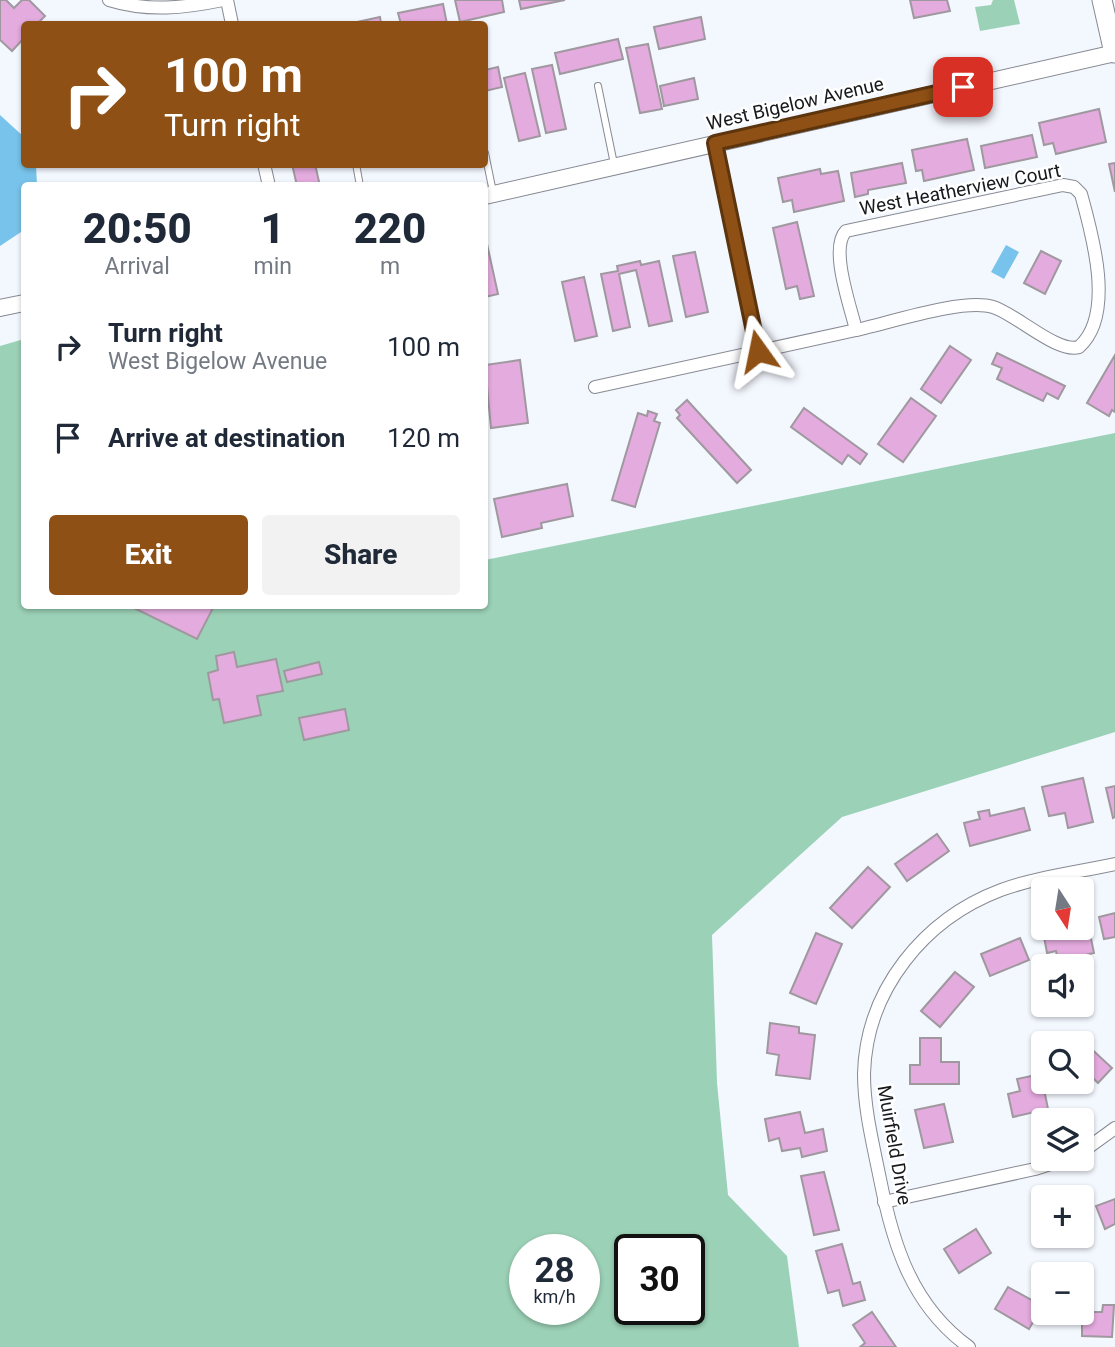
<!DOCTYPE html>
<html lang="en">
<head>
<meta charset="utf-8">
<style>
	:root { --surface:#fff; --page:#f2f2f3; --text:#1f2937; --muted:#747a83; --accent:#8e5014 }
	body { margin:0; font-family:Roboto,sans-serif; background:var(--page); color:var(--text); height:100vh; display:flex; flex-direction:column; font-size:26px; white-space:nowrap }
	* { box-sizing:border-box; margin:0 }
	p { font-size:23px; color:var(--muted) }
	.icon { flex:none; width:38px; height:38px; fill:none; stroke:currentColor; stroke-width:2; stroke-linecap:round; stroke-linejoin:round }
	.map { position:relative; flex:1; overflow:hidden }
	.sheet { position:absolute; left:21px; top:182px; width:467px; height:427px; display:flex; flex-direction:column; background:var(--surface); border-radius:7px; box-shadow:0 2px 5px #0004 }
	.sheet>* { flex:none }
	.guide { position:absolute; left:21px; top:21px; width:467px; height:147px; border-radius:7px; box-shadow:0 2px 5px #0004; background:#8e5014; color:#fff; overflow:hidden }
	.needle { width:46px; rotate:168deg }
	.buttons { position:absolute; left:1031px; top:877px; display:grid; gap:14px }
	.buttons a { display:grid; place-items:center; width:63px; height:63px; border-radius:7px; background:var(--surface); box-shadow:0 2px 5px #0004; font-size:35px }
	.speed { position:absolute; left:509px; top:1234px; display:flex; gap:14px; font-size:35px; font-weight:700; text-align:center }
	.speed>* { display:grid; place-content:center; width:91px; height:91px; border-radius:50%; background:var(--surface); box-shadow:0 2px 5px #0004; line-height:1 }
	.speed small { font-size:18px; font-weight:400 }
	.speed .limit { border:4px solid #111; border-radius:10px; background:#fff; color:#111 }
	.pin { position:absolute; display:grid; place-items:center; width:60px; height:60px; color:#fff; margin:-30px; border-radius:14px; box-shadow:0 4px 10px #0006 }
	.me { position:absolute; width:77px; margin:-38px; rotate:348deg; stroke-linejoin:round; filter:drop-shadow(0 0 5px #0008) }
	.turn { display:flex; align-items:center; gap:24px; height:147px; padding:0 28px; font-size:32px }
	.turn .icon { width:91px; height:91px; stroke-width:2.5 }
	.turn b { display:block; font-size:49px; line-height:60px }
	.eta { display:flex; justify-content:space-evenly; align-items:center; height:119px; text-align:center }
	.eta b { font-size:42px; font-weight:800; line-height:49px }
	.button { display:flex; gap:14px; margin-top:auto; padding:14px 28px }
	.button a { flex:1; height:80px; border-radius:7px; background:var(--accent); color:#fff; font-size:28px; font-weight:800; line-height:80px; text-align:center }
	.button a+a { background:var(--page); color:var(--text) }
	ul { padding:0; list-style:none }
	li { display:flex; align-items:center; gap:21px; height:91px; padding:0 28px }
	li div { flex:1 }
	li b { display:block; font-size:26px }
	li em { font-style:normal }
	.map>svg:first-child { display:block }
	.green { fill:#9bd1b6; fill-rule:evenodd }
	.water { fill:#78c3eb }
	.building { fill:#e3abde; stroke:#a0989f; stroke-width:2 }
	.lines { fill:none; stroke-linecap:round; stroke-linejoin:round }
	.service-casing { stroke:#878a93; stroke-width:8 }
	.minor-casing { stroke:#878a93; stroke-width:14 }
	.tertiary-casing { stroke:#878a93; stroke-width:18 }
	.secondary-casing { stroke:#878a93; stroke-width:21 }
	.service { stroke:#fff; stroke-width:6 }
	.minor { stroke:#fff; stroke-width:12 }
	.tertiary { stroke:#fff; stroke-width:16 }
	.secondary { stroke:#fff; stroke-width:19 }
	.route-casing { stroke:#5c340d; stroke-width:18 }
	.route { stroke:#8e5014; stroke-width:12 }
	.labels { text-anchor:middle; stroke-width:5; stroke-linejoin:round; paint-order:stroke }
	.street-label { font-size:19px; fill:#17191c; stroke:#fff }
</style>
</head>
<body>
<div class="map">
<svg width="1115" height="1347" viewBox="0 0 1115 1347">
	<rect width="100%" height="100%" fill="#f3f7fe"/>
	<g class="green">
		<polygon points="993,0 1014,0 1020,24 980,31 975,7 991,5"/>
		<path d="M24 339V606H485V560L1115 433V732L842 817 712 935 717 1083 728 1195 787 1256 799 1347H0V346ZM525 1250H584V1309H525ZM630 1250H690V1309H630Z"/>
	</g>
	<g class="water">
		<polygon points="0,115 24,137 24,164 36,165 37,185 24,186 24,230 0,246"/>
		<polygon points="1006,245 1019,252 1004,279 991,272"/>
	</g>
	<g class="building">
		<polygon points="0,0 6,0 14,8 22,0 29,0 45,16 37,24 24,24 24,38 12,51 0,40"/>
		<polygon points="455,0 502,0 504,12 460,22"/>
		<polygon points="519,0 565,0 521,9"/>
		<polygon points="910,0 947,0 950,11 914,18"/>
		<polygon points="443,4 447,24 401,24 398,13"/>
		<polygon points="380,17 381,24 348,24"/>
		<polygon points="701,17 705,39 659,49 654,27"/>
		<polygon points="618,39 623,59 560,74 555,53"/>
		<polygon points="648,44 662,109 640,113 626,48"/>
		<polygon points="552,65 566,129 546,133 532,69"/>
		<polygon points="498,67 502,87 485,91 485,70"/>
		<polygon points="525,73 540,136 519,141 504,78"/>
		<polygon points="694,78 698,99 664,106 660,86"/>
		<polygon points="1099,109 1106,142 1056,154 1053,143 1044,145 1039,123"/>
		<polygon points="1032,135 1037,157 985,168 981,146"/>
		<polygon points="967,139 974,170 924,181 922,170 916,171 912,150"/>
		<polygon points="902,163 906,183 868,190 868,194 855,197 851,173"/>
		<polygon points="1115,163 1115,192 1109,164"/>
		<polygon points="292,164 315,164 320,186 297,186"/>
		<polygon points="820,169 821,174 838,171 844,201 794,212 792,200 783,202 778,178"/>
		<polygon points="797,222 814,296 800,299 797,286 786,289 773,228"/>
		<polygon points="487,244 498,294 485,297 485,245"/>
		<polygon points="1041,251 1061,261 1045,294 1024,283"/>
		<polygon points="695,252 708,312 686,317 673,256"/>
		<polygon points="640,261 641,265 659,261 672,321 649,326 636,270 619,274 630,327 613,331 601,274 618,271 617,266"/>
		<polygon points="584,277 597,336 575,341 562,282"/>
		<polygon points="950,346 971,360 941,403 921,389"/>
		<polygon points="997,353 1065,386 1058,399 1047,393 1043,401 997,379 1002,368 992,364"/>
		<polygon points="1115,355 1115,412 1112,410 1109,416 1087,403"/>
		<polygon points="520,360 528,423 491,428 485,365"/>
		<polygon points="911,398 936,416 903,462 878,444"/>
		<polygon points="687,400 751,470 737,483 677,418 680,415 676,410"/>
		<polygon points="804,408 867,454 860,464 848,455 842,464 791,427"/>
		<polygon points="648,411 657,414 654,421 660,423 635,507 612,500 638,413 647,416"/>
		<polygon points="567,484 573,516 541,523 542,528 502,537 494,499"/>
		<polygon points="130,606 214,606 197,639"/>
		<polygon points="234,652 237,667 276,659 283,691 257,696 261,715 224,723 219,699 213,700 208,673 218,670 216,656"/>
		<polygon points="319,662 322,674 287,682 284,671"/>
		<polygon points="345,709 349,730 304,740 299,718"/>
		<polygon points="1083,778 1093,822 1068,828 1065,813 1049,816 1042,787"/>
		<polygon points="1115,786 1115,817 1113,818 1106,788"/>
		<polygon points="1024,808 1030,830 970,846 964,823 980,819 978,812 989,810 990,816"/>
		<polygon points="937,834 949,851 907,881 895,864"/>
		<polygon points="868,867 890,887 852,928 830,908"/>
		<polygon points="1115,913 1115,937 1104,939 1099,917"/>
		<polygon points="1087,919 1094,953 1058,961 1056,951 1047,953 1042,926 1062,928 1064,935 1070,934 1069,928 1082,928 1082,920"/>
		<polygon points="816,933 842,944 816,1004 790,993"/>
		<polygon points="1020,938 1029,960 990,976 981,954"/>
		<polygon points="955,972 974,987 940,1027 921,1011"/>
		<polygon points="770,1023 799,1027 799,1033 815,1035 810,1079 776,1075 779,1055 767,1053"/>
		<polygon points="920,1038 941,1038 941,1062 959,1062 959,1084 910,1084 910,1065 920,1065"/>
		<polygon points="1085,1043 1112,1068 1098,1083 1088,1073 1082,1077 1082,1047"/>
		<polygon points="1041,1074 1048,1109 1013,1117 1008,1094 1020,1091 1017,1079"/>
		<polygon points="944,1104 953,1142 924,1148 915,1110"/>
		<polygon points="800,1112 805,1133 823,1129 827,1151 802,1157 800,1148 782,1151 779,1138 769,1141 765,1119"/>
		<polygon points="824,1172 839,1230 814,1235 801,1176"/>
		<polygon points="1115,1199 1115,1224 1105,1229 1096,1206"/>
		<polygon points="1037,1216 1043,1216 1043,1236 1075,1236 1075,1241 1039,1244"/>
		<polygon points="976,1229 991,1253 959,1273 944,1249"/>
		<polygon points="842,1244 853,1284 860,1282 865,1300 843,1306 839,1290 828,1293 816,1251"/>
		<polygon points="1008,1287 1042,1306 1029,1329 995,1309"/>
		<polygon points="1103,1305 1114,1305 1112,1337 1082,1336 1082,1324 1065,1324 1065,1312 1102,1312"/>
		<polygon points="872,1312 896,1347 860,1347 865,1343 853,1325"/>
	</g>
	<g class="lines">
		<g class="service-casing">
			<g id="service">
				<polyline points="598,86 614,164"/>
				<polyline points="485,153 493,192"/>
				<polyline points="356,164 360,186"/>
			</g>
		</g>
		<g class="minor-casing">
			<g id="minor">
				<path d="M109 0C148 12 184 8 223 0"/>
				<polyline points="227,0 232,24"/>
				<polyline points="715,143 758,351"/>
				<polyline points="264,164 269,186"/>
				<path d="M1063 185 1074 187 1081 194C1093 237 1115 315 1079 347 1058 354 1016 314 993 307 962 298 889 323 856 330 851 308 829 248 846 231Z"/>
				<polyline points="595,387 856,330"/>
				<polyline points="1082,1152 1115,1128"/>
				<polyline points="884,1202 1035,1169 1068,1158"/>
				<path d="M969 1347C912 1306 893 1245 880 1179 873 1144 864 1109 864 1074 866 990 924 919 1001 890 1037 877 1078 872 1115 864"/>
			</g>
		</g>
		<g class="tertiary-casing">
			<g id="tertiary">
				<polyline points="485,196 1115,53"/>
				<polyline points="0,308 24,303"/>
			</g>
		</g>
		<g class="secondary-casing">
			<polyline id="secondary" points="1102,0 1114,53"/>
		</g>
		<use href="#service" class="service"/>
		<use href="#minor" class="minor"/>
		<use href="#tertiary" class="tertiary"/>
		<use href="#secondary" class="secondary"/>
	</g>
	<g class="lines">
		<g class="route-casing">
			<polyline id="route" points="758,351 715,143 963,87"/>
		</g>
		<use href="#route" class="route"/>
	</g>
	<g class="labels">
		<g class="street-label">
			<text transform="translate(795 103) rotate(-13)" y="7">West Bigelow Avenue</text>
			<text transform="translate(960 189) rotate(-11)" y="7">West Heatherview Court</text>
			<text transform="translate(895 1145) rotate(80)" y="7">Muirfield Drive</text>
		</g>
	</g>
</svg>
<div class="buttons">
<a><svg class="needle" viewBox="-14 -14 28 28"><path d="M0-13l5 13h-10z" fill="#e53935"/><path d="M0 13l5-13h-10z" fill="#747a83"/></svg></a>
<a><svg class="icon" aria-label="sound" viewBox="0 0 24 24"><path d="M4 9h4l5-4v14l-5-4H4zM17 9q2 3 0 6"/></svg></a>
<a><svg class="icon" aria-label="search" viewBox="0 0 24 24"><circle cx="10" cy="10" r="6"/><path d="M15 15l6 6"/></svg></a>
<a><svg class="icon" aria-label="layers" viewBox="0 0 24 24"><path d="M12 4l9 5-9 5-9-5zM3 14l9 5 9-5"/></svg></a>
<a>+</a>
<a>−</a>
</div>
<div class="speed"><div>28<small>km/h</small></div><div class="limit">30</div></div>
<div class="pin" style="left:963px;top:87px;background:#d93025"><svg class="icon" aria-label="arrive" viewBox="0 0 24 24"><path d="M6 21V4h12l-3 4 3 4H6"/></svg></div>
<svg class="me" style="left:758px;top:351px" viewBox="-20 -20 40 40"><path d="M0-17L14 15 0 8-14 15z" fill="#8e5014" stroke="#fff" stroke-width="4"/></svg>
<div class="guide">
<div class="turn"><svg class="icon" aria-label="right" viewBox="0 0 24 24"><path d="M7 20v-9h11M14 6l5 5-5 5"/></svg><div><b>100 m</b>Turn right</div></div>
</div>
<section class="sheet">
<div class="eta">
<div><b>20:50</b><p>Arrival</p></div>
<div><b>1</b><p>min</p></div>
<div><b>220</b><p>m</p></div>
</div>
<ul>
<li><svg class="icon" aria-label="right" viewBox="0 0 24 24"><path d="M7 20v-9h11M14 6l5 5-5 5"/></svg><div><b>Turn right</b><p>West Bigelow Avenue</p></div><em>100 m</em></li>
<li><svg class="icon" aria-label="arrive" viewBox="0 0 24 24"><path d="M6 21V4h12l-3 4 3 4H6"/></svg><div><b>Arrive at destination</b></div><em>120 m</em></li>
</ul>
<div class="button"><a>Exit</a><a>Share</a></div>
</section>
</div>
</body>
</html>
